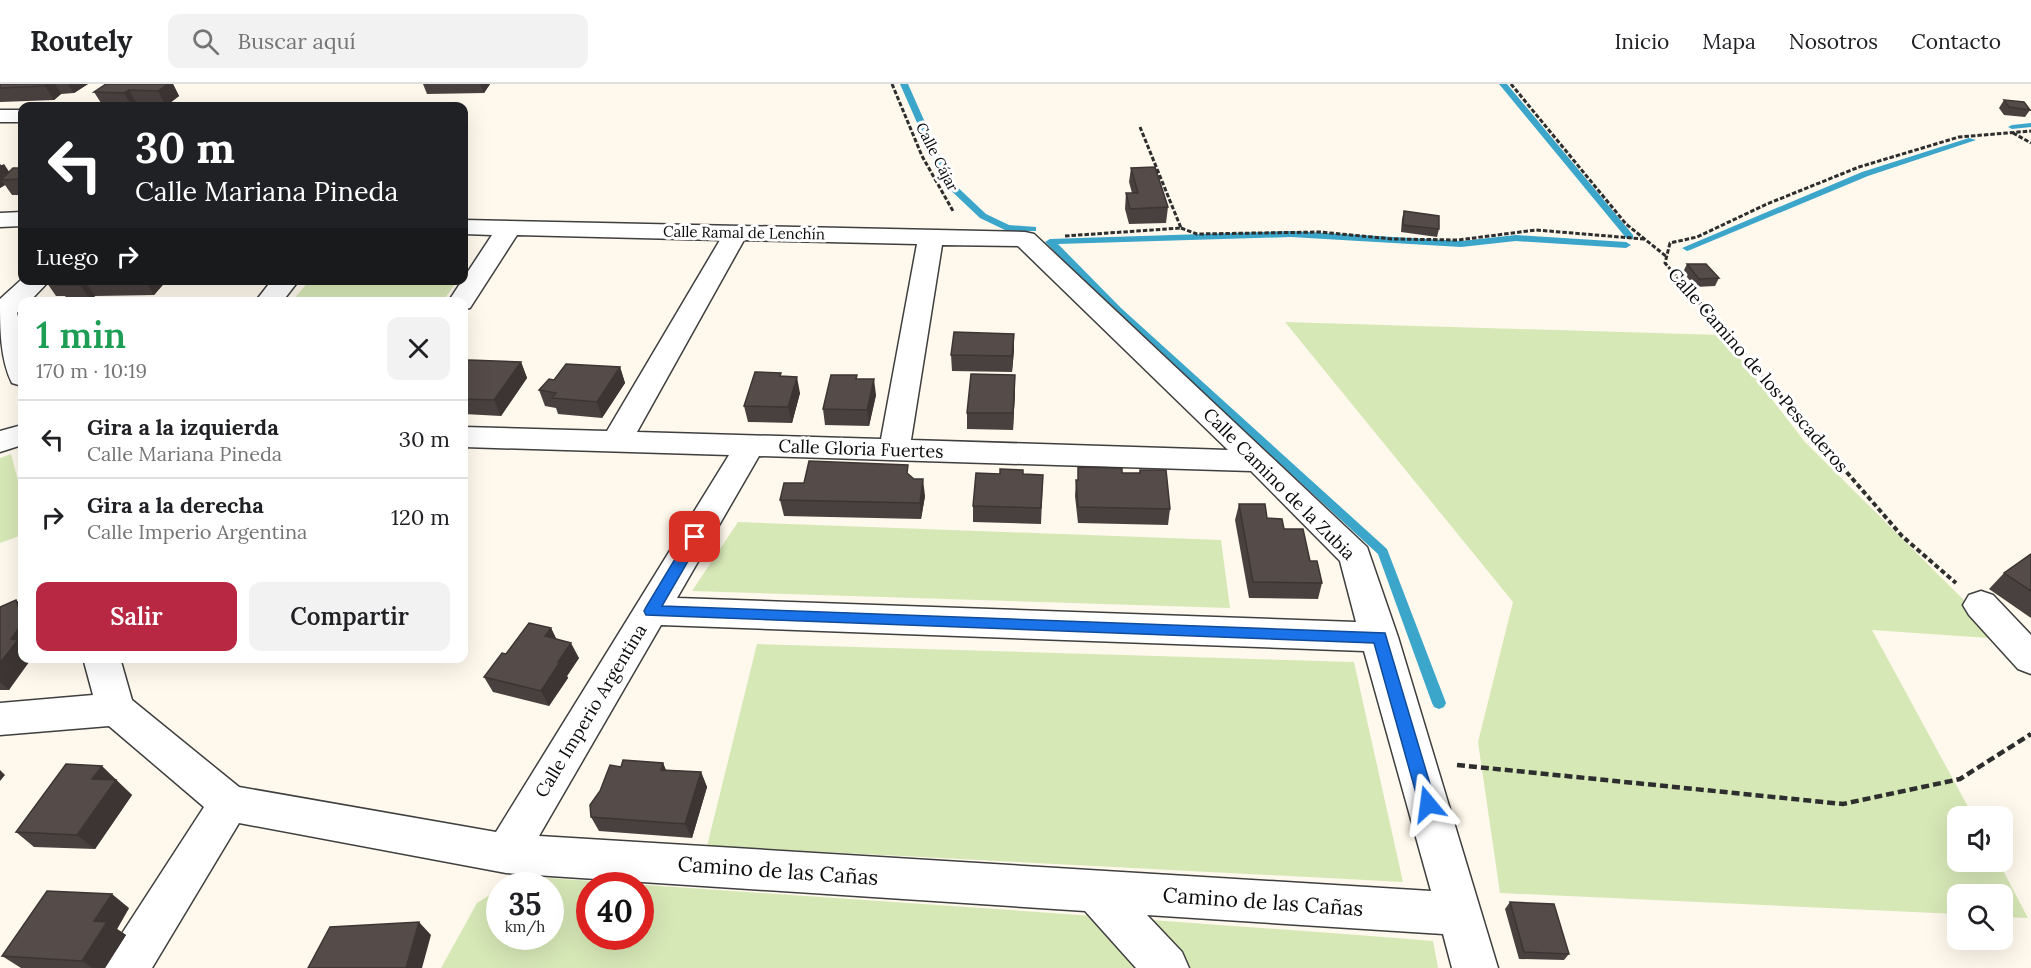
<!DOCTYPE html>
<html lang="es">
<head>
<meta charset="utf-8">
<style>
	:root { --surface:#fff; --page:#f2f2f2; --text:#202124; --muted:#757577; --line:#e0e0e0; --accent:#b82843 }
	body { margin:0; font-family:Lora,serif; background:var(--page); color:var(--text); height:100vh; display:flex; flex-direction:column; font-size:22px; white-space:nowrap }
	* { box-sizing:border-box; margin:0 }
	p { font-size:20px; color:var(--muted) }
	.icon { flex:none; width:33px; height:33px; fill:none; stroke:currentColor; stroke-width:2; stroke-linecap:round; stroke-linejoin:round }
	.map { position:relative; flex:1; overflow:hidden }
	.panel { position:absolute; left:18px; top:213px; width:450px; height:366px; display:flex; flex-direction:column; background:var(--surface); border-radius:12px; box-shadow:0 6px 24px #0002 }
	.panel>* { flex:none }
	.guide { position:absolute; left:18px; top:18px; width:450px; height:183px; border-radius:12px; box-shadow:0 6px 24px #0002; background:#202124; color:#fff; overflow:hidden }
	.controls { position:absolute; left:1947px; top:722px; display:grid; gap:12px }
	.controls a { display:grid; place-items:center; width:66px; height:66px; border-radius:12px; background:var(--surface); box-shadow:0 6px 24px #0002; font-size:30px }
	.speed { position:absolute; left:486px; top:788px; display:flex; gap:12px; font-size:30px; font-weight:700; text-align:center }
	.speed>* { display:grid; place-content:center; width:78px; height:78px; border-radius:50%; background:var(--surface); box-shadow:0 6px 24px #0002; line-height:1 }
	.speed small { font-size:15px; font-weight:400 }
	.speed .limit { border:9px solid #d22; background:#fff; color:#111 }
	.pin { position:absolute; display:grid; place-items:center; width:51px; height:51px; color:#fff; margin:-26px; border-radius:12px; box-shadow:0 3px 9px #0006 }
	.me { position:absolute; width:66px; margin:-33px; rotate:344deg; stroke-linejoin:round; filter:drop-shadow(0 0 4px #0008) }
	.turn { display:flex; align-items:center; gap:21px; height:126px; padding:0 18px; font-size:27px }
	.turn .icon { width:78px; height:78px; stroke-width:2.5 }
	.turn b { display:block; font-size:42px; line-height:51px }
	.then { display:flex; align-items:center; height:57px; padding:0 18px; background:#0003; gap:12px; font-size:22px }
	.round { display:grid; place-items:center; flex:none; width:63px; height:63px; border-radius:12px; background:var(--page) }
	.head { display:flex; align-items:center; justify-content:space-between; height:102px; padding:0 18px }
	h1 { font-size:36px; font-weight:600; line-height:45px; color:#1e9e55 }
	.cta { display:flex; gap:12px; margin-top:auto; padding:12px 18px }
	.cta a { flex:1; height:69px; border-radius:12px; background:var(--accent); color:#fff; font-size:24px; font-weight:600; line-height:69px; text-align:center }
	.cta a+a { background:var(--page); color:var(--text) }
	ul { padding:0; list-style:none }
	li { display:flex; align-items:center; gap:18px; height:78px; padding:0 18px; border-top:2px solid var(--line) }
	li div { flex:1 }
	li b { display:block; font-size:22px }
	li em { font-style:normal }
	header { display:flex; align-items:center; gap:36px; box-sizing:border-box; height:84px; padding:0 30px; background:var(--surface); border-bottom:2px solid var(--line) }
	header strong { font-size:28px }
	nav { display:flex; gap:33px; margin-inline-start:auto; font-size:21px }
	.search { width:420px; height:54px; background:var(--page); display:flex; align-items:center; gap:15px; box-sizing:border-box; padding:0 21px; border-radius:12px; color:var(--muted); font-size:22px }
	.map>svg:first-child { display:block }
	.green { fill:#d7e8b7; fill-rule:evenodd }
	.lines { fill:none; stroke-linecap:round; stroke-linejoin:round }
	.stream { fill:#3ba5ca; fill-rule:evenodd }
	.minor-casing { stroke:#3f3f3f; stroke-width:3 }
	.path-far2 { stroke:#2e2e2e; stroke-width:3; stroke-dasharray:4.5 2; stroke-linecap:butt }
	.path-far1 { stroke:#2e2e2e; stroke-width:4; stroke-dasharray:5 3; stroke-linecap:butt }
	.path { stroke:#2e2e2e; stroke-width:4.5; stroke-dasharray:8 4; stroke-linecap:butt }
	.minor { fill:#fff; fill-rule:evenodd }
	.wall { fill:#49413f }
	.shaded-wall { fill:#3c3533 }
	.building { fill:#554c49; stroke:#3c3533; stroke-width:1.5 }
	.route { fill:#1a73e8; stroke:#114b97; stroke-width:1.5 }
	.labels { text-anchor:middle; stroke-width:6; stroke-linejoin:round; paint-order:stroke }
	.far-street-label { font-size:15px; fill:#0c0c0c; stroke:#fff }
	.street-label { font-size:18px; fill:#0c0c0c; stroke:#fff }
	.near-street-label { font-size:21px; fill:#0c0c0c; stroke:#fff }
</style>
</head>
<body>
<header>
<strong>Routely</strong>
<div class="search"><svg class="icon" aria-label="search" viewBox="0 0 24 24"><circle cx="10" cy="10" r="6"/><path d="M15 15l6 6"/></svg>Buscar aquí</div>
<nav><a>Inicio</a><a>Mapa</a><a>Nosotros</a><a>Contacto</a></nav>
</header>
<div class="map">
<svg width="2031" height="884" viewBox="0 0 2031 884">
	<rect width="100%" height="100%" fill="#fff8ec"/>
	<g class="green">
		<polygon points="310,196 457,196 457,197 443,217 292,217"/>
		<polygon points="1285,238 1722,251 1805,358 2003,555 1872,546 1973,732 1958,732 1958,777 1998,777 2028,834 2003,833 2002,810 1958,810 1957,830 1500,809 1478,658 1513,518"/>
		<polygon points="11,370 22,412 22,451 0,459 0,374"/>
		<polygon points="738,438 1221,456 1230,524 692,507"/>
		<polygon points="757,560 1354,578 1403,798 707,762"/>
		<path d="M520 792C824 814 1129 833 1433 857L1438 884H441L477 819 499 805 500 852H550V801H505ZM590 801H640V852H590Z"/>
	</g>
	<g class="lines">
		<g class="stream">
			<polygon points="900,0 908,0 951,97 986,130 1009,141 1036,143 1036,147 1007,147 980,134 944,100"/>
			<polygon points="1499,0 1507,0 1633,151 1633,155 1627,155"/>
			<polygon points="2031,39 2031,43 2012,45 2008,43 2012,41"/>
			<polygon points="1969,54 1976,56 1868,92 1690,166 1687,167 1682,164 1862,88"/>
			<polygon points="1291,147 1461,157 1516,151 1626,158 1631,161 1626,164 1516,157 1461,163 1291,153 1058,160 1121,224 1387,465 1446,619 1444,623 1439,625 1434,623 1432,619 1378,470 1115,228 1045,158 1050,155"/>
		</g>
		<g class="minor-casing">
			<g id="minor">
				<rect x="0" y="26" width="22" height="12"/>
				<polygon points="22,128 22,142 0,143 0,129"/>
				<path d="M464 136 1025 148 1034 150 1367 463 1398 553 1498 884H1452L1443 850 1147 831 1182 868 1189 884H1136L1085 827 506 789 239 739 152 884H103L110 868 204 723 109 642 0 651V619L93 611 83 574H120L132 616 239 703 496 748 729 371 464 363V343L607 347 720 156 517 151 470 224 464 225V218H448L492 151 464 150ZM744 156 917 160 881 355 637 348ZM942 161 1018 162 1228 366 911 356ZM759 372 1251 387 1340 477 1356 538 677 514ZM661 541 1364 567 1431 807 539 752Z"/>
				<path d="M22 195 50 196 29 218H22V223L17 229 22 247V302L12 299C0 275 0 243 0 215Z"/>
				<polygon points="272,196 299,196 282,218 255,218"/>
				<polygon points="22,341 22,361 0,368 0,347"/>
				<polygon points="1981,507 1993,511 2031,551 2031,590 2018,585 1969,531 1963,521 1969,511"/>
			</g>
		</g>
		<g class="path-far2">
			<polyline points="892,0 922,72 953,127"/>
			<polyline points="1511,0 1626,140 1667,173"/>
			<polyline points="2013,49 2031,59"/>
			<polyline points="1181,144 1197,150 1320,148 1393,155 1458,156 1536,146 1644,155"/>
			<polyline points="1065,152 1181,144 1140,43"/>
			<polyline points="1701,221 1665,179 1670,159 1697,153 1767,120 1859,83 1959,53 2031,47"/>
		</g>
		<polyline class="path-far1" points="1700,219 1902,452 1956,499"/>
		<polyline class="path" points="1457,681 1843,720 1960,695 2031,650"/>
		<use href="#minor" class="minor"/>
	</g>
	<g class="wall">
		<polygon points="0,0 88,0 74,9 61,10 54,16 0,18"/>
		<polygon points="106,0 173,0 179,12 166,22 137,20 134,22 103,22 94,8"/>
		<polygon points="423,0 490,0 484,9 427,10"/>
		<polygon points="2004,16 2030,26 2025,33 2004,31 1999,24"/>
		<polygon points="0,80 9,88 22,84 22,111 12,111 5,101 0,104"/>
		<polygon points="1131,84 1168,123 1166,139 1129,140 1125,125 1126,109 1132,109 1129,98"/>
		<polygon points="1404,127 1439,145 1437,153 1401,148 1402,135"/>
		<polygon points="1687,180 1719,194 1715,202 1695,203 1683,188"/>
		<polygon points="45,196 167,196 154,211 95,212 91,216 86,217 86,218 57,218 68,216 65,212 56,212"/>
		<polygon points="1014,250 1014,266 1012,288 952,287 951,271"/>
		<polygon points="464,278 521,278 527,294 501,332 464,330"/>
		<polygon points="620,283 625,299 602,334 558,330 556,324 545,322 539,306 554,296"/>
		<polygon points="782,292 800,309 792,339 748,338 744,322"/>
		<polygon points="858,295 876,311 869,342 825,341 823,325"/>
		<polygon points="1015,307 1013,346 967,345 967,329"/>
		<polygon points="1078,383 1122,389 1170,425 1168,441 1078,439 1075,412 1076,396 1078,396"/>
		<polygon points="1023,390 1043,391 1041,440 973,438 973,422"/>
		<polygon points="909,392 925,412 921,435 784,432 780,416 804,399"/>
		<polygon points="1239,420 1267,434 1284,445 1310,477 1322,499 1318,515 1249,514 1235,436"/>
		<polygon points="2031,470 2031,534 1989,505 2004,489"/>
		<polygon points="16,516 22,522 22,574 9,606 0,606 0,523"/>
		<polygon points="551,544 556,555 579,574 567,592 568,594 549,622 493,608 484,593 506,570"/>
		<polygon points="663,679 666,686 701,688 707,703 692,754 599,747 591,733 621,683"/>
		<polygon points="118,697 118,698 132,711 95,765 34,763 16,748"/>
		<polygon points="1510,818 1569,870 1564,876 1519,875 1505,825"/>
		<polygon points="129,824 117,845 126,851 105,884 21,884 2,872"/>
	</g>
	<g class="shaded-wall">
		<polygon points="47,0 55,0 61,10 54,16 45,2"/>
		<polygon points="68,0 88,0 74,9"/>
		<polygon points="168,0 173,0 179,12 166,22 158,7"/>
		<polygon points="480,0 490,0 484,9"/>
		<polygon points="129,6 137,20 134,22 132,22 124,9"/>
		<polygon points="4,80 14,95 1,96 5,101 0,104 0,82"/>
		<polygon points="84,196 95,212 91,216 80,201"/>
		<polygon points="145,196 167,196 154,211"/>
		<polygon points="1014,250 1014,266 1012,288 1012,272"/>
		<polygon points="521,278 527,294 501,332 494,316"/>
		<polygon points="620,283 625,299 602,334 597,318"/>
		<polygon points="1015,291 1015,307 1013,346 1013,329"/>
		<polygon points="797,293 800,309 792,339 788,323"/>
		<polygon points="874,295 876,311 869,342 867,326"/>
		<polygon points="923,395 925,412 921,435 920,419"/>
		<polygon points="16,516 22,522 22,534"/>
		<polygon points="22,540 22,574 32,574 9,606 0,598 0,579 11,555"/>
		<polygon points="551,544 559,560 545,552"/>
		<polygon points="571,559 579,574 567,592 568,594 549,622 541,607 558,578"/>
		<polygon points="663,679 669,694 661,686"/>
		<polygon points="102,682 132,711 95,765 77,751 92,695"/>
		<polygon points="0,686 5,691 0,697"/>
		<polygon points="701,688 707,703 692,754 685,740"/>
		<polygon points="112,810 129,824 117,845 126,851 105,884 93,884 82,877 94,837"/>
		<polygon points="419,838 431,851 422,884 406,884"/>
	</g>
	<g class="building">
		<polygon points="0,0 47,0 45,2 0,4"/>
		<polygon points="106,0 168,0 158,7 129,6 124,9 94,8"/>
		<polygon points="2004,16 2024,18 2030,26 2009,23"/>
		<polygon points="1155,83 1168,123 1130,125 1126,109 1138,109 1131,84"/>
		<polygon points="13,84 22,84 22,95 1,96"/>
		<polygon points="1404,127 1439,132 1439,145 1403,141"/>
		<polygon points="1687,180 1706,180 1719,194 1699,195"/>
		<polygon points="62,196 84,196 80,201 57,201"/>
		<polygon points="62,216 85,216 83,218 57,218"/>
		<polygon points="954,248 1014,250 1012,272 951,271"/>
		<polygon points="469,276 521,278 494,316 464,315 464,278"/>
		<polygon points="566,280 620,283 597,318 552,314 556,309 539,306 549,295 554,296"/>
		<polygon points="755,288 781,289 780,292 797,293 788,323 744,322"/>
		<polygon points="971,290 1015,291 1013,329 967,329"/>
		<polygon points="831,291 857,291 856,295 874,295 867,326 823,325"/>
		<polygon points="809,377 908,381 907,389 914,395 923,395 920,419 780,416 784,399 804,399"/>
		<polygon points="1078,383 1122,384 1122,389 1140,389 1140,386 1166,386 1170,425 1078,423 1076,396 1078,396"/>
		<polygon points="1000,385 1023,386 1023,390 1043,391 1041,424 973,422 976,389 1000,390"/>
		<polygon points="1239,420 1265,420 1267,434 1282,435 1284,445 1303,445 1310,477 1317,477 1322,499 1253,498"/>
		<polygon points="2031,470 2031,507 2004,489"/>
		<polygon points="16,516 22,534 22,540 11,555 18,556 0,579 0,523"/>
		<polygon points="529,539 551,544 545,552 571,559 558,578 560,578 541,607 484,593 502,569 506,570"/>
		<polygon points="623,676 663,679 661,686 701,688 685,740 591,733 590,721 600,707 610,681 621,683"/>
		<polygon points="66,680 102,682 92,695 116,696 77,751 16,748"/>
		<polygon points="47,807 112,810 94,837 107,838 82,877 2,872"/>
		<polygon points="1510,818 1554,820 1569,870 1524,868"/>
		<polygon points="419,838 406,884 308,884 330,843"/>
	</g>
	<polygon class="route" points="695,448 702,453 662,522 1385,549 1436,720 1434,726 1428,728 1422,726 1419,720 1374,559 646,531 644,527 646,523 690,450"/>
	<g class="labels">
		<g class="far-street-label">
			<text transform="translate(937 73) rotate(63)" y="5">Calle Cájar</text>
			<text transform="translate(744 149) rotate(1)" y="5">Calle Ramal de Lenchín</text>
		</g>
		<g class="street-label">
			<text transform="translate(1758 286) rotate(49)" y="6">Calle Camino de los Pescaderos</text>
			<text transform="translate(861 365) rotate(2)" y="6">Calle Gloria Fuertes</text>
			<text transform="translate(1279 400) rotate(45)" y="6">Calle Camino de la Zubia</text>
			<text transform="translate(591 627) rotate(-59)" y="6">Calle Imperio Argentina</text>
		</g>
		<g class="near-street-label">
			<text transform="translate(778 787) rotate(4)" y="7">Camino de las Cañas</text>
			<text transform="translate(1263 818) rotate(4)" y="7">Camino de las Cañas</text>
		</g>
	</g>
</svg>
<div class="controls">
<a><svg class="icon" aria-label="sound" viewBox="0 0 24 24"><path d="M4 9h4l5-4v14l-5-4H4zM17 9q2 3 0 6"/></svg></a>
<a><svg class="icon" aria-label="search" viewBox="0 0 24 24"><circle cx="10" cy="10" r="6"/><path d="M15 15l6 6"/></svg></a>
</div>
<div class="speed"><div>35<small>km/h</small></div><div class="limit">40</div></div>
<div class="pin" style="left:695px;top:453px;background:#d93025"><svg class="icon" aria-label="arrive" viewBox="0 0 24 24"><path d="M6 21V4h12l-3 4 3 4H6"/></svg></div>
<svg class="me" style="left:1428px;top:720px" viewBox="-20 -20 40 40"><path d="M0-17L14 15 0 8-14 15z" fill="#1a73e8" stroke="#fff" stroke-width="4"/></svg>
<div class="guide">
<div class="turn"><svg class="icon" aria-label="left" viewBox="0 0 24 24"><path d="M17 20v-9H6M10 6l-5 5 5 5"/></svg><div><b>30 m</b>Calle Mariana Pineda</div></div>
<div class="then">Luego<svg class="icon" aria-label="right" viewBox="0 0 24 24"><path d="M7 20v-9h11M14 6l5 5-5 5"/></svg></div>
</div>
<section class="panel">
<div class="head"><div><h1>1 min</h1><p>170 m · 10:19</p></div><a class="round"><svg class="icon" aria-label="close" viewBox="0 0 24 24"><path d="M6 6l12 12M18 6L6 18"/></svg></a></div>
<ul>
<li><svg class="icon" aria-label="left" viewBox="0 0 24 24"><path d="M17 20v-9H6M10 6l-5 5 5 5"/></svg><div><b>Gira a la izquierda</b><p>Calle Mariana Pineda</p></div><em>30 m</em></li>
<li><svg class="icon" aria-label="right" viewBox="0 0 24 24"><path d="M7 20v-9h11M14 6l5 5-5 5"/></svg><div><b>Gira a la derecha</b><p>Calle Imperio Argentina</p></div><em>120 m</em></li>
</ul>
<div class="cta"><a>Salir</a><a>Compartir</a></div>
</section>
</div>
</body>
</html>
